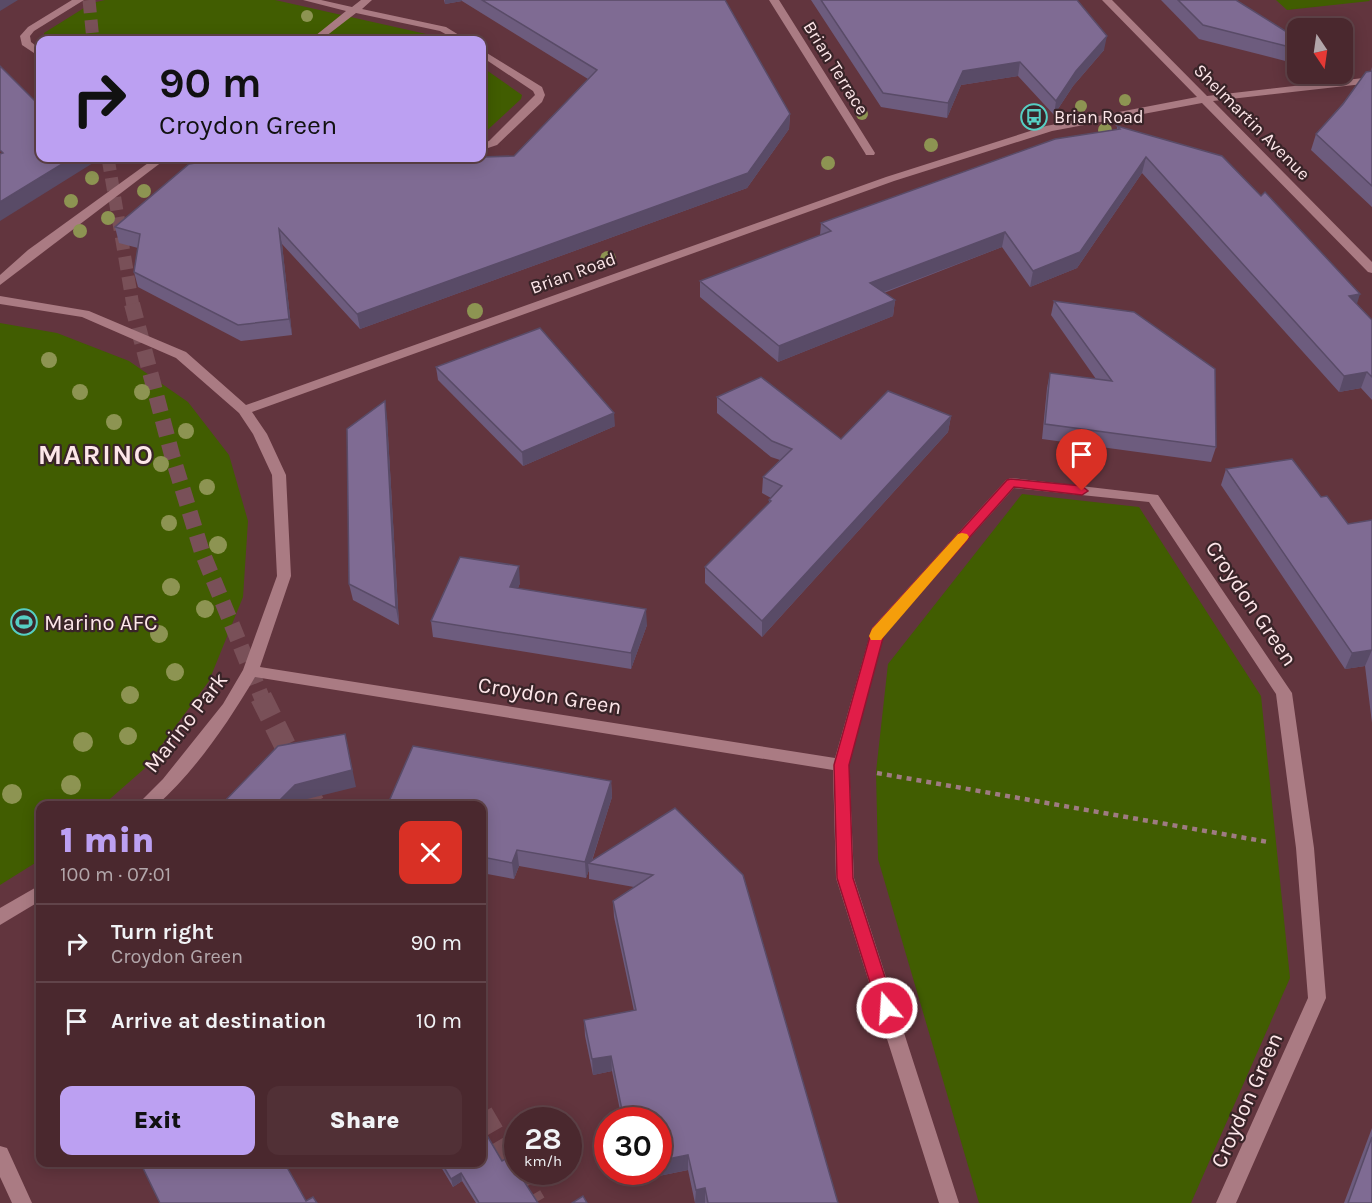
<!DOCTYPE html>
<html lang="en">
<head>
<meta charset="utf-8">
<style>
	:root { --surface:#4a282e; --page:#513036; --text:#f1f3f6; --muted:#b2a6aa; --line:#61444a; --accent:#bca0f2 }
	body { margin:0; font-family:Karla,sans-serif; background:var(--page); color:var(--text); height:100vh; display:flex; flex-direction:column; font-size:22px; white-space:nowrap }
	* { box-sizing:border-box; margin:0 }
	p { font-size:20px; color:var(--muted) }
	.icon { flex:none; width:33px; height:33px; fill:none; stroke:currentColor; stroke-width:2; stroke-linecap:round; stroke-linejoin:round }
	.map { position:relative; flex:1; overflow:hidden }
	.drawer { position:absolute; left:36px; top:801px; width:450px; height:366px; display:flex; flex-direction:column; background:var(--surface); border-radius:12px; box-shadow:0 3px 15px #0003,0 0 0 2px var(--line) }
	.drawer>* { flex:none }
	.banner { position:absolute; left:36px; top:36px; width:450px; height:126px; border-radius:12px; box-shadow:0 3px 15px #0003,0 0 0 2px var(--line); background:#bca0f2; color:#111; overflow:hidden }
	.needle { width:39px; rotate:167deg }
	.buttons { position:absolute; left:1287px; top:18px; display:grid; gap:12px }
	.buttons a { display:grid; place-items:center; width:66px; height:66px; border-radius:12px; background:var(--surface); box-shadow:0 3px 15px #0003,0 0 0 2px var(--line); font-size:30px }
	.speed { position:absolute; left:504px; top:1107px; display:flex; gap:12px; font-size:30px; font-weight:700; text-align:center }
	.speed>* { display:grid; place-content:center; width:78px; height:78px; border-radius:50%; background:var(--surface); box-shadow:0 3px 15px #0003,0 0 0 2px var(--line); line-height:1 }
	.speed small { font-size:15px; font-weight:400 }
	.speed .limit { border:9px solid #d22; background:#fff; color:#111 }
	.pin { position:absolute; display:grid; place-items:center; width:51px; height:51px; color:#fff; margin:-62px -26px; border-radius:50% 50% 50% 0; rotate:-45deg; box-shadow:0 0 6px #0007 }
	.pin .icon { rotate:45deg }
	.me { position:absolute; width:66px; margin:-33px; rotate:342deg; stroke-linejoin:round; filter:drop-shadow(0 0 4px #0008) }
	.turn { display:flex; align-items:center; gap:21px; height:126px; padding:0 24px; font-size:27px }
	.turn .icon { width:78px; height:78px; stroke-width:2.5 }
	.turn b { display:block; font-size:42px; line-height:51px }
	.round { display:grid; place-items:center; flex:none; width:63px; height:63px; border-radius:12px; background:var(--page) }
	.head { display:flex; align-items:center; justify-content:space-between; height:102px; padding:0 24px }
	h1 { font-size:36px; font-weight:800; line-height:45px; color:var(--accent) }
	.action { display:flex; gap:12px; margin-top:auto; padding:12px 24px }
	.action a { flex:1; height:69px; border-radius:12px; background:var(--accent); color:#111; font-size:24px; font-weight:800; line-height:69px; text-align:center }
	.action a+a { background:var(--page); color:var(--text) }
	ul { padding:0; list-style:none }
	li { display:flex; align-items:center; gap:18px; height:78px; padding:0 24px; border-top:2px solid var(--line) }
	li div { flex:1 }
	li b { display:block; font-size:22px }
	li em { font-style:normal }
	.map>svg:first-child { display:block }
	.green { fill:#415d01 }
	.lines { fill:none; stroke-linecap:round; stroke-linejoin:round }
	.highway-tunnel-far2 { stroke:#795058; stroke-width:13; stroke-dasharray:13 7; stroke-linecap:butt }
	.highway-tunnel-far1 { stroke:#795058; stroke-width:16; stroke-dasharray:16 8; stroke-linecap:butt }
	.highway-tunnel { stroke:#795058; stroke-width:22; stroke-dasharray:22 10; stroke-linecap:butt }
	.path { stroke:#9f7b82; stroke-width:4.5; stroke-dasharray:5 5; stroke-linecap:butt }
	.minor { fill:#aa7b83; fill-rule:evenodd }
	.tree { fill:#8d9452 }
	.wall { fill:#6d5c7e }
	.shaded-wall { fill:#594b67 }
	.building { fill:#7f6b93; stroke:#594b67; stroke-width:1.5 }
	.route { fill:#e11d48; stroke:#92132f; stroke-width:1.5 }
	.slow { fill:#f59e0b }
	.labels { text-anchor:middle; stroke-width:4.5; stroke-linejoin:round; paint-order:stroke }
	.far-street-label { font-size:18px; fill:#fde6e9; stroke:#392428 }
	.far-poi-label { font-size:18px; fill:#fde6e9; stroke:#392428; text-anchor:start }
	.street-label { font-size:22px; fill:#fde6e9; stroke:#392428 }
	.poi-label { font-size:22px; fill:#fde6e9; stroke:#392428; text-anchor:start }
	.district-label { font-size:28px; font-weight:bold; letter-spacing:1.5px; fill:#fde6e9; stroke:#392428 }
</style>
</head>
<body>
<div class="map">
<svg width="1372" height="1203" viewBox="0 0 1372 1203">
	<rect width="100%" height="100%" fill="#62353e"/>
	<g class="green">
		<polygon points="105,0 275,0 435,36 442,40 45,40 44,33 92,3"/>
		<polygon points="1276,0 1369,0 1370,1 1287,10"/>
		<polygon points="482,67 522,95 521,99 482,135"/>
		<polygon points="0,323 57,333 129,361 188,402 229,455 248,521 243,597 209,681 144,769 103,805 40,806 40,860 0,885"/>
		<polygon points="1022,494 1139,507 1261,696 1290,978 1191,1203 979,1203 878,859 876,772 888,664"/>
	</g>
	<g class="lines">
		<g class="highway-tunnel-far2">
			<polyline points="89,0 93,40"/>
			<polyline points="108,158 133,306"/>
		</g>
		<polyline class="highway-tunnel-far1" points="132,304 172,455 202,552 262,698"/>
		<g class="highway-tunnel">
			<polyline points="261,697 315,806"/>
			<polyline points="482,1113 535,1203"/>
		</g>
		<polyline class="path" points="877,773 1268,842"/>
		<g class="minor">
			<polygon points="72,0 84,0 34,31 30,36 31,42 40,49 40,57 22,45 20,36 28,27"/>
			<polygon points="303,0 321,0 352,7 361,0 372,0 362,9 446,27 467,40 456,40 440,31 356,13 321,40 310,40 346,11"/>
			<polygon points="769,0 779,0 875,153 874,155 866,155 865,153"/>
			<path d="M1102 0H1112L1207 96 1372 77V83L1213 101 1372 262V273L1368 272 1202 103 1052 131 894 181 252 412 267 434 286 475 291 576 260 667 835 758 872 628 1006 480 1011 478 1158 495 1292 693 1314 848 1326 998 1236 1203H1216L1308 998 1296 848 1276 694 1149 502 1014 488 884 634 849 765 854 878 959 1203H939L836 878 833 770 255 677C228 723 196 770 156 806H136L163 779 223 704 243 670 277 576 272 475 253 434 239 413 176 358 82 317 0 304V296L89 311 186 352 246 405 886 177 1046 126 1197 97Z"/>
			<polygon points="482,50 542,87 545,95 542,102 497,145 482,150 482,143 489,141 535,95 533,91 482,57"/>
			<polygon points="155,158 167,158 0,285 0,275 28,250"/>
			<polygon points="40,885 40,901 0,925 0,908"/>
			<polygon points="0,1146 7,1148 32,1203 12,1203 0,1177"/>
		</g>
	</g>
	<g class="tree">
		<circle cx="307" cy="16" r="6"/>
		<circle cx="1125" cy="100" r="6"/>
		<circle cx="1081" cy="106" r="6"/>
		<circle cx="862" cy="114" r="6"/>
		<circle cx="1105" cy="130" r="7"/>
		<circle cx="931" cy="145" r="7"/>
		<circle cx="828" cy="163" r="7"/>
		<circle cx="92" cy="178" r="7"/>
		<circle cx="144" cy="191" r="7"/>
		<circle cx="71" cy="201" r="7"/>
		<circle cx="108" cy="218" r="7"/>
		<circle cx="80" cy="231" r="7"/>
		<circle cx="608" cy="259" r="8"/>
		<circle cx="475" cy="311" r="8"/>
		<circle cx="49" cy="360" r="8"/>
		<circle cx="80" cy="392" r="8"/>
		<circle cx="142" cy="392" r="8"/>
		<circle cx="114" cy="422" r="8"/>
		<circle cx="186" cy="431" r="8"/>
		<circle cx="161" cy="464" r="8"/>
		<circle cx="207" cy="487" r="8"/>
		<circle cx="169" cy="523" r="8"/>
		<circle cx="218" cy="545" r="9"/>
		<circle cx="171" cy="587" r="9"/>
		<circle cx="205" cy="609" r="9"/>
		<circle cx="159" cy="634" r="9"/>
		<circle cx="175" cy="672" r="9"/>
		<circle cx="130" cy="695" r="9"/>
		<circle cx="128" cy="736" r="9"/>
		<circle cx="83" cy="742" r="10"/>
		<circle cx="71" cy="785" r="10"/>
		<circle cx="12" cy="794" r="10"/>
	</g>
	<g class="wall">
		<polygon points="444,0 725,0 790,114 789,129 747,188 360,329 282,244 292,335 241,341 138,287 134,272 138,248 119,243 115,227 260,163 514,156 588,79 462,1 445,4"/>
		<polygon points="811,0 1077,0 1104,50 1073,86 1054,115 1018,76 961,85 947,118 881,107"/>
		<polygon points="1161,0 1236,0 1298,39 1298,62 1297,64 1199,39"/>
		<polygon points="1372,67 1372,207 1311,150 1316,134 1371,71"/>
		<polygon points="1117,126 1357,304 1372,320 1372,400 1361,388 1339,392 1142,173 1077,268 1030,287 1002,247 884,293 895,300 893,316 778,362 700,297 700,281 820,235 821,223 1117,130"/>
		<polygon points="1054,301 1216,447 1211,462 1042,439 1047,388 1050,373 1096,379 1051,315"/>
		<polygon points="436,367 615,426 523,466 438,380"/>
		<polygon points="717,397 841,439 951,416 948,432 762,637 705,583 705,567 769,503 769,500 771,498 762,493 763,477 780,460 771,457 717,413"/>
		<polygon points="387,418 399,625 353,600 349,584"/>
		<polygon points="1226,469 1321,497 1348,524 1372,520 1372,723 1365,666 1345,669 1221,485"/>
		<polygon points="520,583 518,588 647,625 631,669 433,637 431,621"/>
		<polygon points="611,781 612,797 592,861 675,808 838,1203 695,1203 688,1170 634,1181 632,1172 658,1172 658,1120 622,1120 612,1071 593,1075 585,1036 584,1020 634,1011 614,917 613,901 634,887 589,879 589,870 586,878 519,866 514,879 482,873 482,806"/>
		<polygon points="1372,1128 1372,1203 1344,1203"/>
		<polygon points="502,1161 538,1203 476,1203 462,1181 453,1187 438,1162 482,1162"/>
	</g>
	<g class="shaded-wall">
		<polygon points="0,0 18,0 0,11"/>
		<polygon points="445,0 462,0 462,1 445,4"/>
		<polygon points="1107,36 1104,50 1073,86 1054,115 1056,101 1076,71"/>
		<polygon points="1020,62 1018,76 961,85 947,118 948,103 963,71"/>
		<polygon points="790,114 789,129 747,188 360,329 357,314"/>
		<polygon points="1146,157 1142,173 1077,268 1030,287 1033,271"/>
		<polygon points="72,158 101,158 0,221 0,202"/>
		<polygon points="279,229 282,244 292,335 289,319"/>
		<polygon points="1005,232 1002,247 868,298 870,283"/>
		<polygon points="1360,294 1355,310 1349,296"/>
		<polygon points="895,300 893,316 778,362 779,346"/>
		<polygon points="1367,372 1361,388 1339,392 1344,376"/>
		<polygon points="385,401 387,418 399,625 396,608"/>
		<polygon points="614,413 615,426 523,466 522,452"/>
		<polygon points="951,416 948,432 762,637 762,621"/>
		<polygon points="519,566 520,583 512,603 510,587"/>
		<polygon points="646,609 647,625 631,669 631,653"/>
		<polygon points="1372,650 1365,666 1345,669 1352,653"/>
		<polygon points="345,734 356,787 299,801 295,806 274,806"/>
		<polygon points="611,781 612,797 591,863 588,863 589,870 586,878 585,862"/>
		<polygon points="517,850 519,866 514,879 512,863"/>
		<polygon points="486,1046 487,1054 482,1059 482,1049"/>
		<polygon points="611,1056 612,1071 593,1075 592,1059"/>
		<polygon points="688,1155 688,1170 634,1181 634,1172 658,1172 658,1161"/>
		<polygon points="461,1173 462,1181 453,1187 451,1179"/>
		<polygon points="705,1188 705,1203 695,1203 696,1190"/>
	</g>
	<g class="building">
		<polygon points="482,0 725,0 790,114 748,173 357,314 279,229 289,319 238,325 134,272 140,234 115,227 189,164 228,158 259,158 260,163 482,158 482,157 514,156 597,70"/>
		<polygon points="821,0 1077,0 1107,36 1076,71 1056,101 1020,62 963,71 948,103 883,93"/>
		<polygon points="1178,0 1236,0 1298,39 1298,49 1203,25"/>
		<polygon points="0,66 40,106 40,158 72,158 0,202 0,154 3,153 0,150"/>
		<polygon points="1372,71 1372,186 1316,134 1343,104 1366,72"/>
		<polygon points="1117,126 1222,156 1261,196 1265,192 1360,294 1349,296 1372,320 1372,377 1367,372 1344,376 1146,157 1080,252 1033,271 1005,232 870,283 895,300 779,346 700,281 831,231 821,223 1055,139 1120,129"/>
		<polygon points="1054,301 1134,312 1215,369 1216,447 1045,424 1050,373 1112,381"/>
		<polygon points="540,328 614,413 522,452 436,367"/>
		<polygon points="761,377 841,439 888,391 951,416 762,621 705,567 771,501 769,500 782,486 763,477 792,449 772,441 717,397"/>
		<polygon points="385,401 396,608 349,584 347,429"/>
		<polygon points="1292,459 1321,497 1327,496 1348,524 1372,520 1372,650 1352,653 1226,469"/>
		<polygon points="460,557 519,566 510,587 646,609 631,653 431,621"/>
		<polygon points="345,734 352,770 295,785 274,806 220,806 278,746"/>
		<polygon points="413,746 611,781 585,862 517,850 512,863 482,857 482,806 387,806"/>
		<polygon points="675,808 743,875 838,1203 708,1203 705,1188 696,1190 688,1155 658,1161 658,1120 624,1120 611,1056 592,1059 584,1020 636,1010 613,901 653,875 588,863"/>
		<polygon points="482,1042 486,1046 482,1049"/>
		<polygon points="482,1127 502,1161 509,1157 518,1172 538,1203 479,1203 461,1173 451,1179 441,1162 482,1162"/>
		<polygon points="1372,1137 1372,1203 1348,1203"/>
		<polygon points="140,1162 284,1162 306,1201 313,1197 317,1203 160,1203"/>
		<polygon points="583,1196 587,1203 572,1203"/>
	</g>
	<polygon class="route" points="1011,479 1082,486 1088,491 1082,495 1014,487 884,634 849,765 853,878 895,1008 893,1013 887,1016 881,1013 878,1008 837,878 834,765 872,629 1007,480"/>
	<polygon class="slow" points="962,533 967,534 969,537 967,540 881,640 871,640 869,636 872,629 958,534"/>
	<defs>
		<g id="bus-ring" transform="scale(1.35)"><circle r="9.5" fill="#392428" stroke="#56cec3" stroke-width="1.5"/><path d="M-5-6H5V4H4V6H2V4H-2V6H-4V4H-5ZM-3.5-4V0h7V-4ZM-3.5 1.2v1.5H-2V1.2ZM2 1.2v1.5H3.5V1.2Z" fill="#56cec3"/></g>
		<g id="stadium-ring" transform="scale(1.35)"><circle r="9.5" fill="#392428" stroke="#56cec3" stroke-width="1.5"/><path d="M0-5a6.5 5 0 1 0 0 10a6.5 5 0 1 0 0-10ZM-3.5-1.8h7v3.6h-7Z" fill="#56cec3"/></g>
	</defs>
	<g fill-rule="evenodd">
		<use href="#bus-ring" x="1034" y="117"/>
		<use href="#stadium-ring" x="24" y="622"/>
	</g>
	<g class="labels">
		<g class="far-street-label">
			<text transform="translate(836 68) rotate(58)" y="6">Brian Terrace</text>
			<text transform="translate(1252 122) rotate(45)" y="6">Shelmartin Avenue</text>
			<text transform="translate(573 273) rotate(-20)" y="6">Brian Road</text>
		</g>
		<g class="far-poi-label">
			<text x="1054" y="123">Brian Road</text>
		</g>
		<g class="street-label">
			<text transform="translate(1252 603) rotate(56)" y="8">Croydon Green</text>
			<text transform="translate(550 695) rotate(9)" y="8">Croydon Green</text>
			<text transform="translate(185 722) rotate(-52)" y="8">Marino Park</text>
			<text transform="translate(1246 1100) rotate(-66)" y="8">Croydon Green</text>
		</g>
		<g class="poi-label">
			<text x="44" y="630">Marino AFC</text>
		</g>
		<g class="district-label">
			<text x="96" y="464">MARINO</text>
		</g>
	</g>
</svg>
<div class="buttons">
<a><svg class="needle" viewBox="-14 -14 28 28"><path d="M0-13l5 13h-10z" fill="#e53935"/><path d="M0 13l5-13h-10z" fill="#b2a6aa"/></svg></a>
</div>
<div class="speed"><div>28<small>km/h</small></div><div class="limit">30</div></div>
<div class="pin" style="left:1082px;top:491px;background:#d93025"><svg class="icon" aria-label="arrive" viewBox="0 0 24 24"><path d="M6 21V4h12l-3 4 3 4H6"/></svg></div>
<svg class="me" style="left:887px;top:1008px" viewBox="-20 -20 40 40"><circle r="17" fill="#e11d48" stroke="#fff" stroke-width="3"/><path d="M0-11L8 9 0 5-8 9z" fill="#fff"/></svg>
<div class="banner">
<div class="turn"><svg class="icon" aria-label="right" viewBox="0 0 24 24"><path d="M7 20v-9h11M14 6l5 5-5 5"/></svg><div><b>90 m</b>Croydon Green</div></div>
</div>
<section class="drawer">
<div class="head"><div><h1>1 min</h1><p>100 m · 07:01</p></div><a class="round" style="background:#d93025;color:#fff"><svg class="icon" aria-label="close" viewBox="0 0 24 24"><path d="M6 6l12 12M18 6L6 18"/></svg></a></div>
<ul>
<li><svg class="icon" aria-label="right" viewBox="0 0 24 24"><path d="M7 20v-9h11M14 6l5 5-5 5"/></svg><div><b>Turn right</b><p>Croydon Green</p></div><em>90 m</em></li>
<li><svg class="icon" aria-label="arrive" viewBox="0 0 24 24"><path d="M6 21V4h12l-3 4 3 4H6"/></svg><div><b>Arrive at destination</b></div><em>10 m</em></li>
</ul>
<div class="action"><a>Exit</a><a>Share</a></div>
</section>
</div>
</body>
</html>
